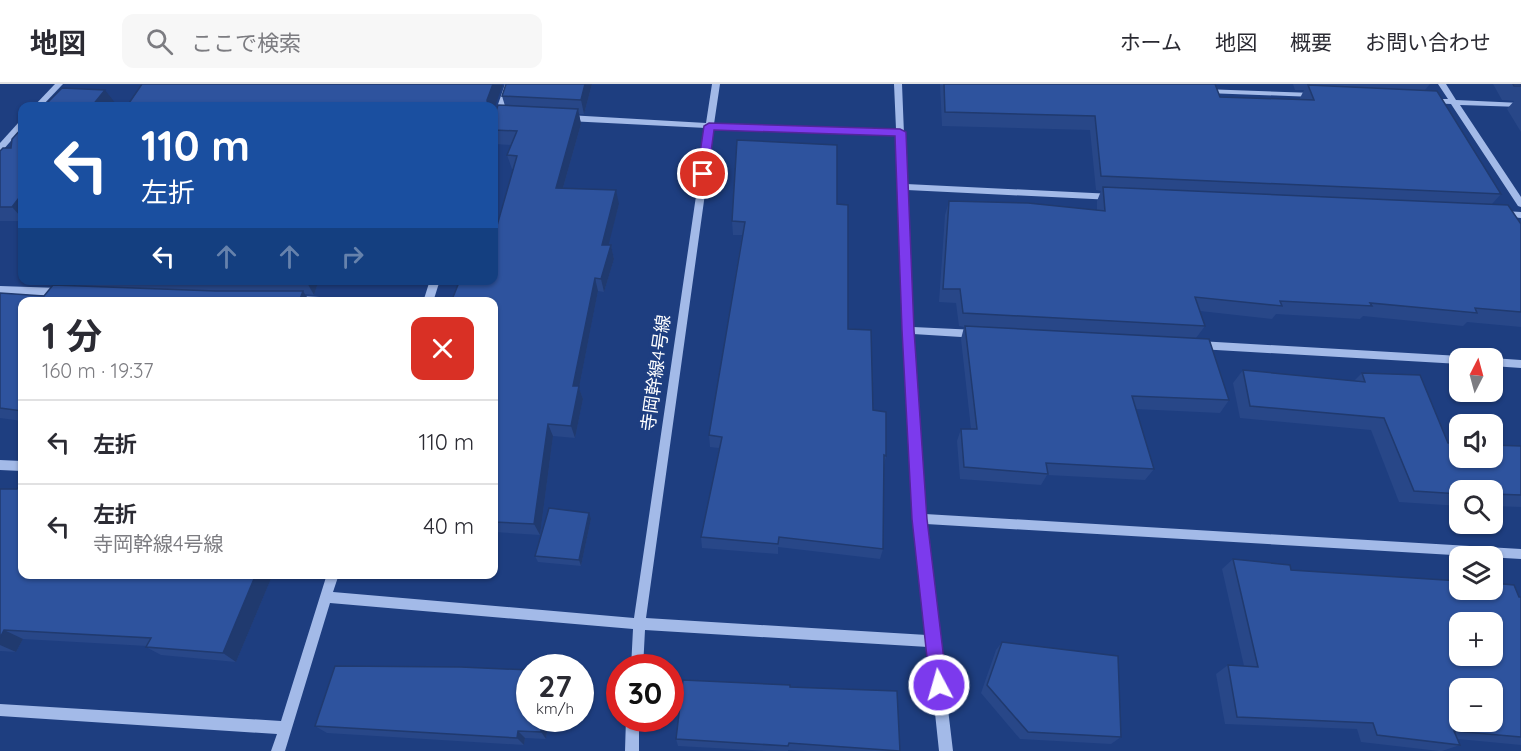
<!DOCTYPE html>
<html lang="ja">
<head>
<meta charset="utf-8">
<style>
	:root { --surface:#fff; --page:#f7f7f7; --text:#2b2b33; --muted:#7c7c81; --line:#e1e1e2 }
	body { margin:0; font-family:Quicksand,"Noto Sans JP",sans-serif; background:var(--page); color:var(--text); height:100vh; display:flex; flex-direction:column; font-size:22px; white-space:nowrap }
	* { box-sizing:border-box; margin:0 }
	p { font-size:20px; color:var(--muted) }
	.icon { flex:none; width:33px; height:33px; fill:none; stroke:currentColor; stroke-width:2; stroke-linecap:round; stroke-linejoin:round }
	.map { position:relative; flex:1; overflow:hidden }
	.drawer { position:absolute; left:18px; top:213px; width:480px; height:282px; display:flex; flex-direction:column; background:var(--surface); border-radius:12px; box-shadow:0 2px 4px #0004 }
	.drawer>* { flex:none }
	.top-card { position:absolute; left:18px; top:18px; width:480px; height:183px; border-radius:12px; box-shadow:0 2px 4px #0004; background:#1a4fa0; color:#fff; overflow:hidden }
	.needle { width:39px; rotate:6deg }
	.tools { position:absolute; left:1449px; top:264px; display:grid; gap:12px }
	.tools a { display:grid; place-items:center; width:54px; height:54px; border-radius:12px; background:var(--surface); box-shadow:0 2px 4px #0004; font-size:30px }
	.speed { position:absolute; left:516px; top:570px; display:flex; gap:12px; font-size:30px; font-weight:700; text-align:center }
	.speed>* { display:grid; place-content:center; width:78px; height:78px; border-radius:50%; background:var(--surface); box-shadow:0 2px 4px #0004; line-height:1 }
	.speed small { font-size:15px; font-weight:400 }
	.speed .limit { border:9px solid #d22; background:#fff; color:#111 }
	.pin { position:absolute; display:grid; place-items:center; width:51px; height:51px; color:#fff; margin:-26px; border:3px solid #fff; border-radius:50%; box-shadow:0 2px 6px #0007 }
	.me { position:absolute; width:66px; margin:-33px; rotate:354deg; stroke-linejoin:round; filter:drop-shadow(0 0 4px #0008) }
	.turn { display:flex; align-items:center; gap:21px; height:126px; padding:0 24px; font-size:27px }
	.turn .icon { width:78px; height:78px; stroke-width:2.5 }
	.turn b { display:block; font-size:42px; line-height:51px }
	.lanes { display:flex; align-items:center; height:57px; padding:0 24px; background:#0003; justify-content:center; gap:30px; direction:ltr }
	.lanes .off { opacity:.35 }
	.round { display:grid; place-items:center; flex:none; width:63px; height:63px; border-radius:12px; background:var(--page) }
	.headline { display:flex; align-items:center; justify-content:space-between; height:102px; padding:0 24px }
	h1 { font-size:36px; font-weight:700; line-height:45px }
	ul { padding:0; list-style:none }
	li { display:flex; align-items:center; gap:18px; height:84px; padding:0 24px; border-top:2px solid var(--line) }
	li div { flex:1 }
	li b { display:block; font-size:22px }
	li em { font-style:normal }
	header { display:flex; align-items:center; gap:36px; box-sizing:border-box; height:84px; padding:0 30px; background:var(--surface); border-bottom:2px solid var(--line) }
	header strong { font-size:28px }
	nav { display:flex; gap:33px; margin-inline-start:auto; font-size:21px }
	.search { width:420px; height:54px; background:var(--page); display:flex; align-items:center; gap:15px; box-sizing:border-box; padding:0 21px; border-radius:12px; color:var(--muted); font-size:22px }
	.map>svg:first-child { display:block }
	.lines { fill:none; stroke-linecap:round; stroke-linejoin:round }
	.minor { fill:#a3bae8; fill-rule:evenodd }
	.wall { fill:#284788 }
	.shaded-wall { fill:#203a6f }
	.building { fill:#2e539e; stroke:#203a6f; stroke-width:1.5; fill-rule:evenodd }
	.route { fill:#7c3aed; stroke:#51269a; stroke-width:1.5 }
	.labels { text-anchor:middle; stroke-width:6; stroke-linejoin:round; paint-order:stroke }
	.street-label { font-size:18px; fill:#fff; stroke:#1e3e80 }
</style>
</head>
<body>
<header>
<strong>地図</strong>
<div class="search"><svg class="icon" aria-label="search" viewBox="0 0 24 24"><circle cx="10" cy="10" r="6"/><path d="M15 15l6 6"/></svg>ここで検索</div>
<nav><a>ホーム</a><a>地図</a><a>概要</a><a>お問い合わせ</a></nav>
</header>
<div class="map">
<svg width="1521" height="667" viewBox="0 0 1521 667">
	<rect width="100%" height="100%" fill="#1e3e80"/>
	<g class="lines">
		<g class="minor">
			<polygon points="55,0 63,0 42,22 34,22"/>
			<polygon points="505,0 513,0 498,42 494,45 494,32"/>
			<path d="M712 0H720L714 40 896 45 894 0H902L906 100 1113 110 1117 113 1113 116 907 106 913 243 977 246 982 250 977 254 913 250 925 430 1521 465V475L926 440 953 667H939L928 563 645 546 643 584H631L633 545 330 519 285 667H271L277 650 0 632V620L281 637 327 490H339L333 508 634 534 706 44 568 37 564 34 568 31 706 39ZM714 45 896 50 903 246 914 435 927 551 646 534Z"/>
			<polygon points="1438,0 1446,0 1456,16 1521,19 1521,23 1460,21 1521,113 1521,123 1518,122 1451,20 1428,19 1427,17 1431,15 1448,15"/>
			<polygon points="1203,5 1314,9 1318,11 1314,13 1206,9 1203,9"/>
			<polygon points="19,38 22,38 22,44 3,66 0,67 0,59"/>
			<polygon points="1503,127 1521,128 1521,134 1500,132 1500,128"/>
			<polygon points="430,196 440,196 433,218 423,218"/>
			<polygon points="0,202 60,204 65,208 60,212 0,210"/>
			<polygon points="297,212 342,214 346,218 293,218 294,213"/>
			<polygon points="1199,257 1460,272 1464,274 1460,274 1460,280 1199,265 1194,261"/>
			<polygon points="1491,274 1492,274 1521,276 1521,284 1492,282 1492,274"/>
			<polygon points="0,376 22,377 22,387 0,386"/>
			<polygon points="626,634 639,634 639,667 625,667"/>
		</g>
	</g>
	<g class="wall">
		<polygon points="592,0 584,30 579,30 581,40 563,104 619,120 608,161 611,161 614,175 604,208 598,207 579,304 583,315 575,354 553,352 540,451 494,448 494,196 513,85 512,85 507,71 511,61 494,60 494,31 505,22 502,12"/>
		<polygon points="940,0 1215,0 1220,13 1299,16 1304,6 1295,6 1293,0 1430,0 1425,6 1501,110 1492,120 1521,140 1521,243 1467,238 1463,242 1363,232 1360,235 1276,230 1272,235 1200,227 1205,242 1196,254 1229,316 1220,329 1135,325 1154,385 1145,396 1047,391 1041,401 960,395 957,357 961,345 971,345 961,255 964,243 959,242 956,219 939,218 945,131 949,117 1097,126 1097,117 1101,107 1096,106 1090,46 942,42"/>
		<polygon points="1493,0 1521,0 1521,48 1507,25 1514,17 1502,16"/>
		<polygon points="22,44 22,137 0,137 0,67 11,64"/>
		<polygon points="837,120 848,245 886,372 884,381 883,465 880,475 778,463 778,470 702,464 701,453 719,364 710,363 709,351 742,151 733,151 732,137"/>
		<polygon points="70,196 319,196 314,211 305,210 310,218 22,218 22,337 0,334 0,209 44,212 75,202"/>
		<polygon points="1243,286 1354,297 1362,289 1448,359 1521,362 1521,423 1492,422 1492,406 1460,406 1460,422 1399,418 1371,346 1240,334 1233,299"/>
		<polygon points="0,405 22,490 273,490 236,578 161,571 146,563 147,562 23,555 16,568 0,567"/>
		<polygon points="591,435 581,482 538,478 535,472"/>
		<polygon points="1233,475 1291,486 1521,513 1521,661 1458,655 1460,661 1442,667 1439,667 1361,658 1357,645 1225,640 1216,590 1228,581 1244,582 1222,485"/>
		<polygon points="1002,558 1121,653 1111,660 1020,655 981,609 996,566"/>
		<polygon points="790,603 900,667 808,667 788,666 788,667 767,667 678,662 676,655"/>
		<polygon points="530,634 549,634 546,655 525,654 524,661 327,649 315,642"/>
	</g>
	<g class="shaded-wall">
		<polygon points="493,0 503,0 494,25 494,22 488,22 487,16"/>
		<polygon points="585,0 592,0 584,30 581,16"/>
		<polygon points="105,6 116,20 114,22 92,22"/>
		<polygon points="578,25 581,40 559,118 556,104"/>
		<polygon points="616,106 619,120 605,175 602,161"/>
		<polygon points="22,110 22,134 12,123"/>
		<polygon points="611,161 614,175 604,208 601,195"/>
		<polygon points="595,194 598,207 579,304 583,315 575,354 571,342 573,302"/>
		<polygon points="306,196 319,196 314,211 306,197"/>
		<polygon points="303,207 310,218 299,218"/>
		<polygon points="548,340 553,352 540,451 534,440"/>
		<polygon points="589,429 591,435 581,482 579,476"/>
		<polygon points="256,490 273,490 236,578 223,569"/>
		<polygon points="4,546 23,555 16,568 0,561 0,554"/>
		<polygon points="542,634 549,634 546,655 541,648"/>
		<polygon points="518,647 525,654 524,661 517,654"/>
	</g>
	<g class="building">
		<polygon points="142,0 493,0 487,16 488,22 127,22"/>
		<polygon points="506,0 585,0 581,16 502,12"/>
		<polygon points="944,0 1215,0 1220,13 1314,16 1308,1 1437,7 1501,110 1101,92 1095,32 945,28"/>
		<polygon points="1513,0 1521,0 1521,2 1514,2"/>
		<polygon points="62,4 105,6 92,22 44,22"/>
		<polygon points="498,21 578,25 556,104 616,106 602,161 611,161 601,195 595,194 573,302 579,302 571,342 548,340 534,440 494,438 494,218 451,218 460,196 494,196 494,152 517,72 507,71 517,47 494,46 494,31 495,30"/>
		<polygon points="22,44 22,110 12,123 0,123 0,67 3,64 11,64 12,55"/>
		<polygon points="737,56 837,61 837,120 848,121 848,245 871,246 873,326 886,328 886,372 884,371 883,465 779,453 778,460 701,453 722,353 709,351 745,138 732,137"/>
		<polygon points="1103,103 1508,121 1521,140 1521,228 1475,224 1477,229 1370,219 1372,222 1280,217 1282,222 1195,213 1205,242 963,229 960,205 943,205 949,117 1028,119 1105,127"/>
		<polygon points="53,201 215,207 303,207 299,218 22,218 22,327 0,324 0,209 44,212"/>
		<polygon points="965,242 1209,255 1229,316 1132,312 1154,385 1046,379 1048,390 964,383 961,345 977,345"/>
		<polygon points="1243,286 1365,298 1362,289 1420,291 1448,359 1460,359 1460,374 1492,374 1492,361 1521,362 1521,411 1492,410 1492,406 1460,406 1460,410 1414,407 1384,334 1250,322"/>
		<polygon points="20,401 22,401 22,490 256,490 223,569 146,563 151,554 4,546 0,554 0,405 17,405"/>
		<polygon points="549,424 589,429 579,476 535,472"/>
		<path d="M1233 475 1290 481 1291 486 1460 497V506H1492V499L1514 501 1519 513H1521V653L1454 647 1460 661 1377 651 1373 639 1237 633 1228 581 1258 583ZM1460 538H1492V572H1460ZM1460 604H1492V638H1460Z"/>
		<polygon points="1002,558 1118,572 1121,653 1028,648 987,601"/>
		<polygon points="335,582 461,583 530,586 530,634 542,634 541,648 518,647 517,654 315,642"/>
		<polygon points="683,596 790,601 790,603 897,607 900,667 789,659 788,662 676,655"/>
	</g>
	<polygon class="route" points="709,39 900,45 906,48 914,246 927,435 947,601 945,607 939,610 933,607 930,601 912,435 902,246 895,52 714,46 708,90 703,94 697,90 704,42"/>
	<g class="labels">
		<g class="street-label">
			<text transform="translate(656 289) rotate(-82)" y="6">寺岡幹線4号線</text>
		</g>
	</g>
</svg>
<div class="tools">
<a><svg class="needle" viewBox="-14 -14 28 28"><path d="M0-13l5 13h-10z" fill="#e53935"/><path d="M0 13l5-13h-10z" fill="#7c7c81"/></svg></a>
<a><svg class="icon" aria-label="sound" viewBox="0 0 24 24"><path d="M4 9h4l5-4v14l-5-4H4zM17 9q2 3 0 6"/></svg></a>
<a><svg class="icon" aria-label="search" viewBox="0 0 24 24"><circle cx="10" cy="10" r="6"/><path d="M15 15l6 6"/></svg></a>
<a><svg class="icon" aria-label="layers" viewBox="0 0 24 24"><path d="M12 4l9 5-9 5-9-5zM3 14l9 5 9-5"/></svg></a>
<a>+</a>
<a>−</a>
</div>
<div class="speed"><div>27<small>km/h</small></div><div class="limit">30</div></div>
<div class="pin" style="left:703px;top:90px;background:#d93025"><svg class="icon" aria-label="arrive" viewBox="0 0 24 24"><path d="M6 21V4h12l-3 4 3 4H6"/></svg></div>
<svg class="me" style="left:939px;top:601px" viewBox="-20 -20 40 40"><circle r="17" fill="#7c3aed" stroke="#fff" stroke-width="3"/><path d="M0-11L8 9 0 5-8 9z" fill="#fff"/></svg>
<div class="top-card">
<div class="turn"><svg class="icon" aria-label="left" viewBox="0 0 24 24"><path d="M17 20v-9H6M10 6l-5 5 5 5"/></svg><div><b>110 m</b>左折</div></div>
<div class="lanes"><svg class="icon" aria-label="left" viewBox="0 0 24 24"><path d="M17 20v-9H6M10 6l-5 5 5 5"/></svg><svg class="icon off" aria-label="ahead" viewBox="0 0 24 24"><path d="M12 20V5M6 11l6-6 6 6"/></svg><svg class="icon off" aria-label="ahead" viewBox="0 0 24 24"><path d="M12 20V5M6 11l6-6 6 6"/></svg><svg class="icon off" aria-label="right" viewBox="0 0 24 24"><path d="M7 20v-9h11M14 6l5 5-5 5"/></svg></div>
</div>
<section class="drawer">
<div class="headline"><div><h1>1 分</h1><p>160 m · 19:37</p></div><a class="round" style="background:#d93025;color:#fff"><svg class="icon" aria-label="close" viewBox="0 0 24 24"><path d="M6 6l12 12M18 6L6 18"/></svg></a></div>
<ul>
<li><svg class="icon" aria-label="left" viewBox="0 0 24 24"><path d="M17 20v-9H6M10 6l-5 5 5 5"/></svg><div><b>左折</b></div><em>110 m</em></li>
<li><svg class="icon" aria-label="left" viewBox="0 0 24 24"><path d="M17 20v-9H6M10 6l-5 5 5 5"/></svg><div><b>左折</b><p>寺岡幹線4号線</p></div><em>40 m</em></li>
</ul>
</section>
</div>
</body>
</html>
